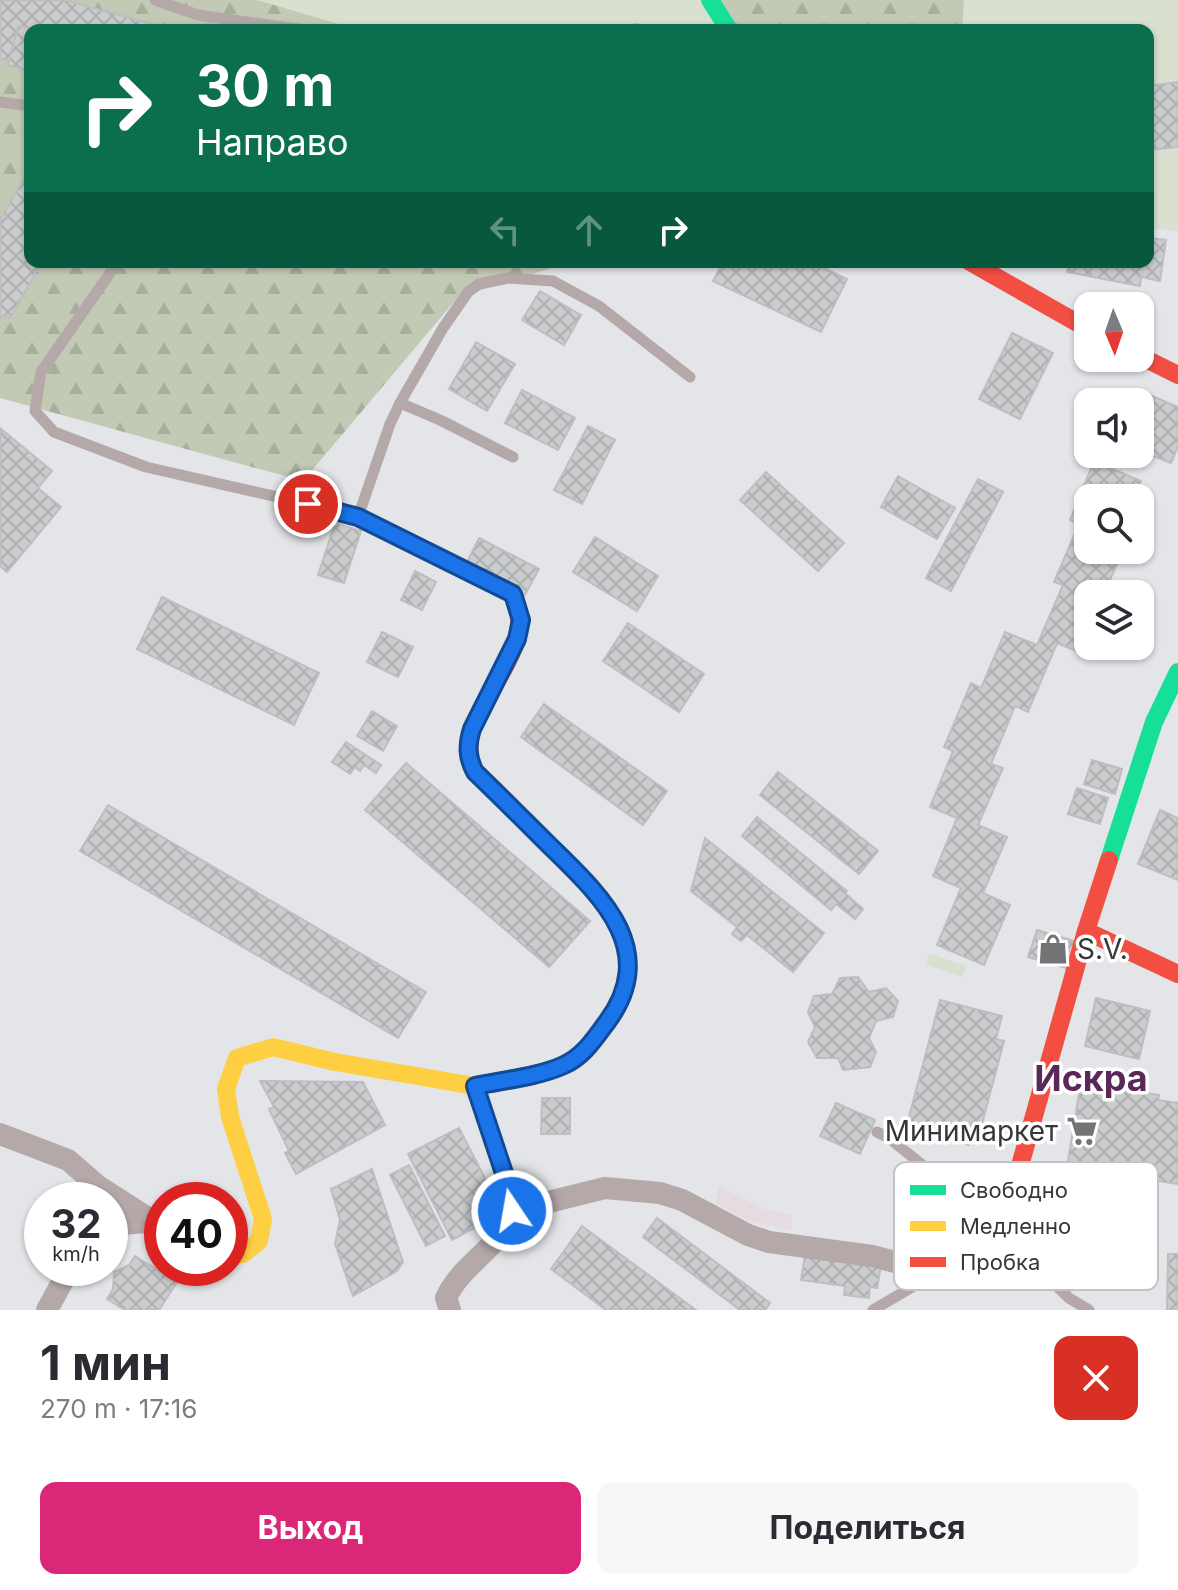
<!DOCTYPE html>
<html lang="ru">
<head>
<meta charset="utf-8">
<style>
	:root { --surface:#fff; --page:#f7f7f7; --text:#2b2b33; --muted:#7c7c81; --accent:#db2777 }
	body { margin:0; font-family:Inter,sans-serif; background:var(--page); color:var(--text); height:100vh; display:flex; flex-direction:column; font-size:30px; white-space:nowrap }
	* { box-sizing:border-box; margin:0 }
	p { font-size:26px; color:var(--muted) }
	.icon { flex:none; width:44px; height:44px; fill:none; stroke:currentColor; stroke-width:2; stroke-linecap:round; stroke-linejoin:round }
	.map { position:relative; height:1310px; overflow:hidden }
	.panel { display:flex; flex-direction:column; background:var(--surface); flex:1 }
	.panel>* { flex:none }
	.banner { position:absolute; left:24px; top:24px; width:1130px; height:244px; border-radius:16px; box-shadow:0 2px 6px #0004; background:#0b6e4f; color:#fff; overflow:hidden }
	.needle { width:52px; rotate:178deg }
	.buttons { position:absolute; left:1074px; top:292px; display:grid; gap:16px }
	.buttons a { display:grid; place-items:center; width:80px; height:80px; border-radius:16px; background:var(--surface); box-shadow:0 2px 6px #0004; font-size:40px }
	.speed { position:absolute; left:24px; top:1182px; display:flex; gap:16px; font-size:40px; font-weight:700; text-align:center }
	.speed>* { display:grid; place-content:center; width:104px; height:104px; border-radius:50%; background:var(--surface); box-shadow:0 2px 6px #0004; line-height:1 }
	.speed small { font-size:20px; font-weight:400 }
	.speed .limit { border:12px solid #d22; background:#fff; color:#111 }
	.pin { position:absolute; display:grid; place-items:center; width:68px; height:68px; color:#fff; margin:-34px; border:4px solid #fff; border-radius:50%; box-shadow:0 2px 8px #0007 }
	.me { position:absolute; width:88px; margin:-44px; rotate:348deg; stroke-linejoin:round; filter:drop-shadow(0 0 6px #0008) }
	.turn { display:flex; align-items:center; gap:28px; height:168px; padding:0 40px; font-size:36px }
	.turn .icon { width:104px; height:104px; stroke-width:2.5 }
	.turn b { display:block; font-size:56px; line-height:68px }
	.lanes { display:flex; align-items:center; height:76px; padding:0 40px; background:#0003; justify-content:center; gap:40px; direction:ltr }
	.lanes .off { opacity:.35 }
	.round { display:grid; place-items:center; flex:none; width:84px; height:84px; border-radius:16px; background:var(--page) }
	.overview { display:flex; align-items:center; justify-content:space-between; height:136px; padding:0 40px }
	h1 { font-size:48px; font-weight:700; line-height:60px }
	.cta { display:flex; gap:16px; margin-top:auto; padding:16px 40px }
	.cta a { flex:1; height:92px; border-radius:16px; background:var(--accent); color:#fff; font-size:32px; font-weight:700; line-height:92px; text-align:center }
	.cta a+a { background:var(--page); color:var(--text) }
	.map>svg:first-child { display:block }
	.commercial { fill:#e7dbe2 }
	.forest { fill:url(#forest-firs) }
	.park { fill:#d9e0cf }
	.building { fill:url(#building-cross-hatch); stroke:#bebec1; stroke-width:2 }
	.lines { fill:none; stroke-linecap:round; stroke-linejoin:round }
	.lane { stroke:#b4a8a8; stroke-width:11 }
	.street { stroke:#b4a8a8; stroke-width:22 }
	.fast { stroke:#16e098; stroke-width:18 }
	.slow { stroke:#ffcf43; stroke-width:18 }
	.jam { stroke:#f24e42; stroke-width:18 }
	.route-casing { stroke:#114b97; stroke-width:20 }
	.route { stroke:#1a73e8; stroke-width:14 }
	.labels { text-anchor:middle; stroke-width:7; stroke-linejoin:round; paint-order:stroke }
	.poi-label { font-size:28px; fill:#353739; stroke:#fff; text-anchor:start }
	.district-label { font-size:36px; font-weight:bold; fill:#592859; stroke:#fff }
	.key { fill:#fff; stroke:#c2c3c4; stroke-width:2 }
	.key-label { font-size:22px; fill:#353739 }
</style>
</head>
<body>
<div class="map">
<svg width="1178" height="1310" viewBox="0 0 1178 1310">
	<defs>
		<pattern id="forest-firs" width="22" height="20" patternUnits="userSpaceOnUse" patternTransform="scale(2)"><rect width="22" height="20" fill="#c2cab5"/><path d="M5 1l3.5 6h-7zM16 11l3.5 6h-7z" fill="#a7ae9c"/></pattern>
		<pattern id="building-cross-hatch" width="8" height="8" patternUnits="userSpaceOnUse" patternTransform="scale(2)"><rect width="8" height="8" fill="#cbccce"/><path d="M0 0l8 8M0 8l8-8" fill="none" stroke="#afb0b2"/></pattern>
	</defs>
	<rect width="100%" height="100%" fill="#e3e5e8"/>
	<polygon class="commercial" points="718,1186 764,1209 791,1215 792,1230 749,1221 716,1204"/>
	<polygon class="forest" points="0,0 1059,0 1048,30 30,30 30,262 571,262 458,297 303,481 0,398"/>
	<g class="park">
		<polygon points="257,0 707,0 726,30 359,30"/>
		<polygon points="964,0 1178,0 1178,231 1148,228 1148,30 962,30"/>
		<polygon points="929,953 966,966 962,977 926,965"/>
	</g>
	<g class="building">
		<polygon points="0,0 64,0 174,30 30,30 30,67 0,58"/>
		<polygon points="634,24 655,27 655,30 633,30"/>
		<polygon points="18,26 35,30 30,30 30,71 8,65"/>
		<polygon points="1178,82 1178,147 1151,150 1148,86"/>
		<polygon points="30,168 30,262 42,262 10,318 3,315 0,320 0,220"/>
		<polygon points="1148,238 1166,240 1160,281 1141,277 1140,286 1067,272 1069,262 1148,262"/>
		<polygon points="723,262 811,262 847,279 821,332 713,281"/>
		<polygon points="540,291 581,315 564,345 522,320"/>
		<polygon points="1012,333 1053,353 1020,419 979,399"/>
		<polygon points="476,342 515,364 487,411 449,389"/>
		<polygon points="522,390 575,418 558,450 505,423"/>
		<polygon points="1143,392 1178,407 1178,446 1171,463 1140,451 1138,402"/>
		<polygon points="588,426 615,440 582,504 554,490"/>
		<polygon points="0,428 52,471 38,488 61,507 7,572 0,566"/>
		<polygon points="1094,461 1141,481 1134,498 1088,498 1088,550 1123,550 1104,594 1088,594 1088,646 1092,646 1088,656 1057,643 1028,712 1015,706 991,764 1003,768 978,825 1007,837 983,893 1010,905 984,965 937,945 961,888 933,876 957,818 930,807 953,751 944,747 971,683 981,688 1005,632 1037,645 1063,585 1054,582 1079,524 1070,520"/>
		<polygon points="766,472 844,543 818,571 740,500"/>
		<polygon points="898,476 955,508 937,539 881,507"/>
		<polygon points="978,479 1003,492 951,591 926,578"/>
		<polygon points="335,523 361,531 344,583 318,575"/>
		<polygon points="595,537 658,576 637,611 573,572"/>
		<polygon points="479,538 539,569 525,595 466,564"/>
		<polygon points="415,571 436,582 422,610 401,600"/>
		<polygon points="162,597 319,673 294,725 137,649"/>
		<polygon points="628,623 704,674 679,712 603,661"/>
		<polygon points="382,632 413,647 398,677 367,662"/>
		<polygon points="544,704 667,791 643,825 521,737"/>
		<polygon points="372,711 397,726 383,751 357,736"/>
		<polygon points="346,742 381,765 376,773 364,765 360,771 355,767 350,774 332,762"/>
		<polygon points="1092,760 1122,769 1115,794 1084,784"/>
		<polygon points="406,763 590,921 549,967 365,810"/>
		<polygon points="778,772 878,851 859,874 760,795"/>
		<polygon points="1077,788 1108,798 1100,824 1068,814"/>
		<polygon points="108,805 426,992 398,1038 80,851"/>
		<polygon points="1160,810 1178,818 1178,880 1138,864"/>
		<polygon points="757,817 847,891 845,893 863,909 855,919 836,904 831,910 742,836"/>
		<polygon points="705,838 824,933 793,972 747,935 741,941 732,934 737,927 691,891"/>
		<polygon points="1037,930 1077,942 1069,969 1028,957"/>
		<polygon points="858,977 869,992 886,988 898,1001 893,1017 876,1021 869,1038 876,1052 870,1067 843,1070 838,1058 817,1058 808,1042 815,1027 808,1012 814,996 832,994 840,978"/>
		<polygon points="1096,998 1150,1011 1139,1059 1085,1046"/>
		<polygon points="940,1000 1002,1016 996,1039 1004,1041 982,1124 975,1122 969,1145 906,1128"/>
		<polygon points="260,1081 363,1082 385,1125 296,1174 285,1153 289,1151 269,1109 274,1107"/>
		<polygon points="1098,1085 1159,1095 1158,1100 1178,1103 1178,1184 1067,1167 1080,1088 1097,1091"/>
		<polygon points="542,1098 570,1098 570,1134 541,1134"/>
		<polygon points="836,1103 875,1120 860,1154 820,1136"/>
		<polygon points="459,1128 503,1213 452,1240 408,1154"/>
		<polygon points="409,1165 445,1236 426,1246 390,1175"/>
		<polygon points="372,1169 403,1262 397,1271 353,1296 335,1244 340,1220 331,1189"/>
		<polygon points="657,1218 770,1303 765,1310 740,1310 643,1237"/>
		<polygon points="582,1226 681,1299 696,1310 606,1310 551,1269"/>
		<polygon points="1168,1254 1178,1254 1178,1310 1167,1310"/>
		<polygon points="805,1255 881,1266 877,1288 870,1287 869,1298 844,1295 845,1286 801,1280"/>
		<polygon points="135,1256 177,1282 159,1310 125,1310 107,1299 113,1289 114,1272 129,1265"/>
	</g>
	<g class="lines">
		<g class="lane">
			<polyline points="155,0 198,15 304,30"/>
			<polyline points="0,102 30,106"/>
			<polyline points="114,262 110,273 41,372 35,411 54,432 146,467 335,510 358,517 390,424 400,403 443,328 468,292 479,284 508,278 553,281 599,306 690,377"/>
			<polyline points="400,403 440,420 513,457"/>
			<polyline points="877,1132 889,1138 972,1205 1069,1298 1089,1310"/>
			<polyline points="873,1310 936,1273"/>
		</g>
		<g class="street">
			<polyline points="0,1134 68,1160 98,1186 162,1227"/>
			<polyline points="110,1227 118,1224 151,1222"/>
			<polyline points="47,1310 70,1268"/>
			<path d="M450 1310 446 1298C461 1264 501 1248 512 1211L605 1188 660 1193 682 1200 748 1235 769 1242 872 1256 937 1273"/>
		</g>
		<g class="fast">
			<polyline points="710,0 729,30"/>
			<polyline points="1109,860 1154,722 1178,672"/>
			<path d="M475 1086C504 1079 538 1076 564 1065 584 1056 594 1039 607 1022 661 950 600 895 550 846 525 821 501 797 476 773"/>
		</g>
		<polyline class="slow" points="230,1254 243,1254 259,1241 263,1219 230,1117 226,1089 237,1058 273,1047 335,1062 475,1086 511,1194 512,1211"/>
		<g class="jam">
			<polyline points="970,262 1088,329"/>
			<polyline points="1140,356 1178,375"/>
			<path d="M358 517 513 594C545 659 443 714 476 773"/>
			<polyline points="1086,931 1178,974"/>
			<polyline points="937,1273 983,1244 999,1230 1014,1187 1086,931 1109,860"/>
		</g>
	</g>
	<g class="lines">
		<g class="route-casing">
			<path id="route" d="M308 504 358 517 513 594 521 620 517 639 472 729C467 745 467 757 475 772 500 796 524 820 549 845 599 894 661 949 607 1022 594 1039 584 1056 564 1065 538 1077 503 1080 475 1086L511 1194 512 1211"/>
		</g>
		<use href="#route" class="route"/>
	</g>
	<defs>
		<g id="shop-bare" transform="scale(2.4)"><path d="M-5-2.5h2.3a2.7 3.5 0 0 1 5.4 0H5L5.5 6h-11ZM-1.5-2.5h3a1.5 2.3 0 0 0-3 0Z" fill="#727476" stroke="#fff" stroke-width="2.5" paint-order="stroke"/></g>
		<g id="supermarket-bare" transform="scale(2.4)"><path d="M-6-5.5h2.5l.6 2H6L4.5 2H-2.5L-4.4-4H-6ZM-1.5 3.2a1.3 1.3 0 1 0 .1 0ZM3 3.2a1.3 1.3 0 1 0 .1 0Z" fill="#727476" stroke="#fff" stroke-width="2.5" paint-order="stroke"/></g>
	</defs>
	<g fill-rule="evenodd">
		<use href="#shop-bare" x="1053" y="949"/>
		<use href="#supermarket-bare" x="1082" y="1131"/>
	</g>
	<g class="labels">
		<g class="poi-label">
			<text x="1077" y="959">S.V.</text>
			<text x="1058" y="1141" text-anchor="end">Минимаркет</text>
		</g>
		<g class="district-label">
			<text x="1091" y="1091">Искра</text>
		</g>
	</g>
	<rect x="894" y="1162" width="264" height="128" rx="12" class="key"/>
	<rect x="910" y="1185" width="36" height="10" fill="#16e098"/>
	<rect x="910" y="1221" width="36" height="10" fill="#ffcf43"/>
	<rect x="910" y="1257" width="36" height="10" fill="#f24e42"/>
	<g class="key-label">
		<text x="960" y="1198">Свободно</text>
		<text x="960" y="1234">Медленно</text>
		<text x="960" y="1270">Пробка</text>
	</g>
</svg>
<div class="buttons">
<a><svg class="needle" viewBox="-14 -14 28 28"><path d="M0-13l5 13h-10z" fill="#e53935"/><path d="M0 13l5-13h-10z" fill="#7c7c81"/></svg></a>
<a><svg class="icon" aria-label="sound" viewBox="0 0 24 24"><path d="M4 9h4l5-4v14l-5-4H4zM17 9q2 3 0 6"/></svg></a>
<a><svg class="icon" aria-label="search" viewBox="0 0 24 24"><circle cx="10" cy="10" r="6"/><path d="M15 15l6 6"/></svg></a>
<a><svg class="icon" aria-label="layers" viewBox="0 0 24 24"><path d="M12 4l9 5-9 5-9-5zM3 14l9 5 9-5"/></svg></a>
</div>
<div class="speed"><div>32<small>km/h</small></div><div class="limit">40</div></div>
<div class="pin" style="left:308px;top:504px;background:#d93025"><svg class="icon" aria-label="arrive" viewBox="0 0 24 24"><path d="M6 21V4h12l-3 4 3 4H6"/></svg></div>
<svg class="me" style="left:512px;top:1211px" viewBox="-20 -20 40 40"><circle r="17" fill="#1a73e8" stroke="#fff" stroke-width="3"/><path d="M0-11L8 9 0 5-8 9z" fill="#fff"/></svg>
<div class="banner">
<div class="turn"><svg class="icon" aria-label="right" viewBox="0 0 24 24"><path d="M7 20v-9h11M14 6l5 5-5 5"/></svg><div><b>30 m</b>Направо</div></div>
<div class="lanes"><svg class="icon off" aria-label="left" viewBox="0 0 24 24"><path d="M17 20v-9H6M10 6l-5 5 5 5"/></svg><svg class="icon off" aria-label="ahead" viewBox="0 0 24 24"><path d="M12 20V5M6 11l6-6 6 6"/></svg><svg class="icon" aria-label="right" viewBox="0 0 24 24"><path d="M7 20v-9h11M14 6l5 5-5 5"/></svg></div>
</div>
</div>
<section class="panel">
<div class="overview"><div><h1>1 мин</h1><p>270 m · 17:16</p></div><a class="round" style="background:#d93025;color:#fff"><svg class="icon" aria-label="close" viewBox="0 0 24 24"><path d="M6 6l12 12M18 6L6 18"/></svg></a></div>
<div class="cta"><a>Выход</a><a>Поделиться</a></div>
</section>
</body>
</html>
